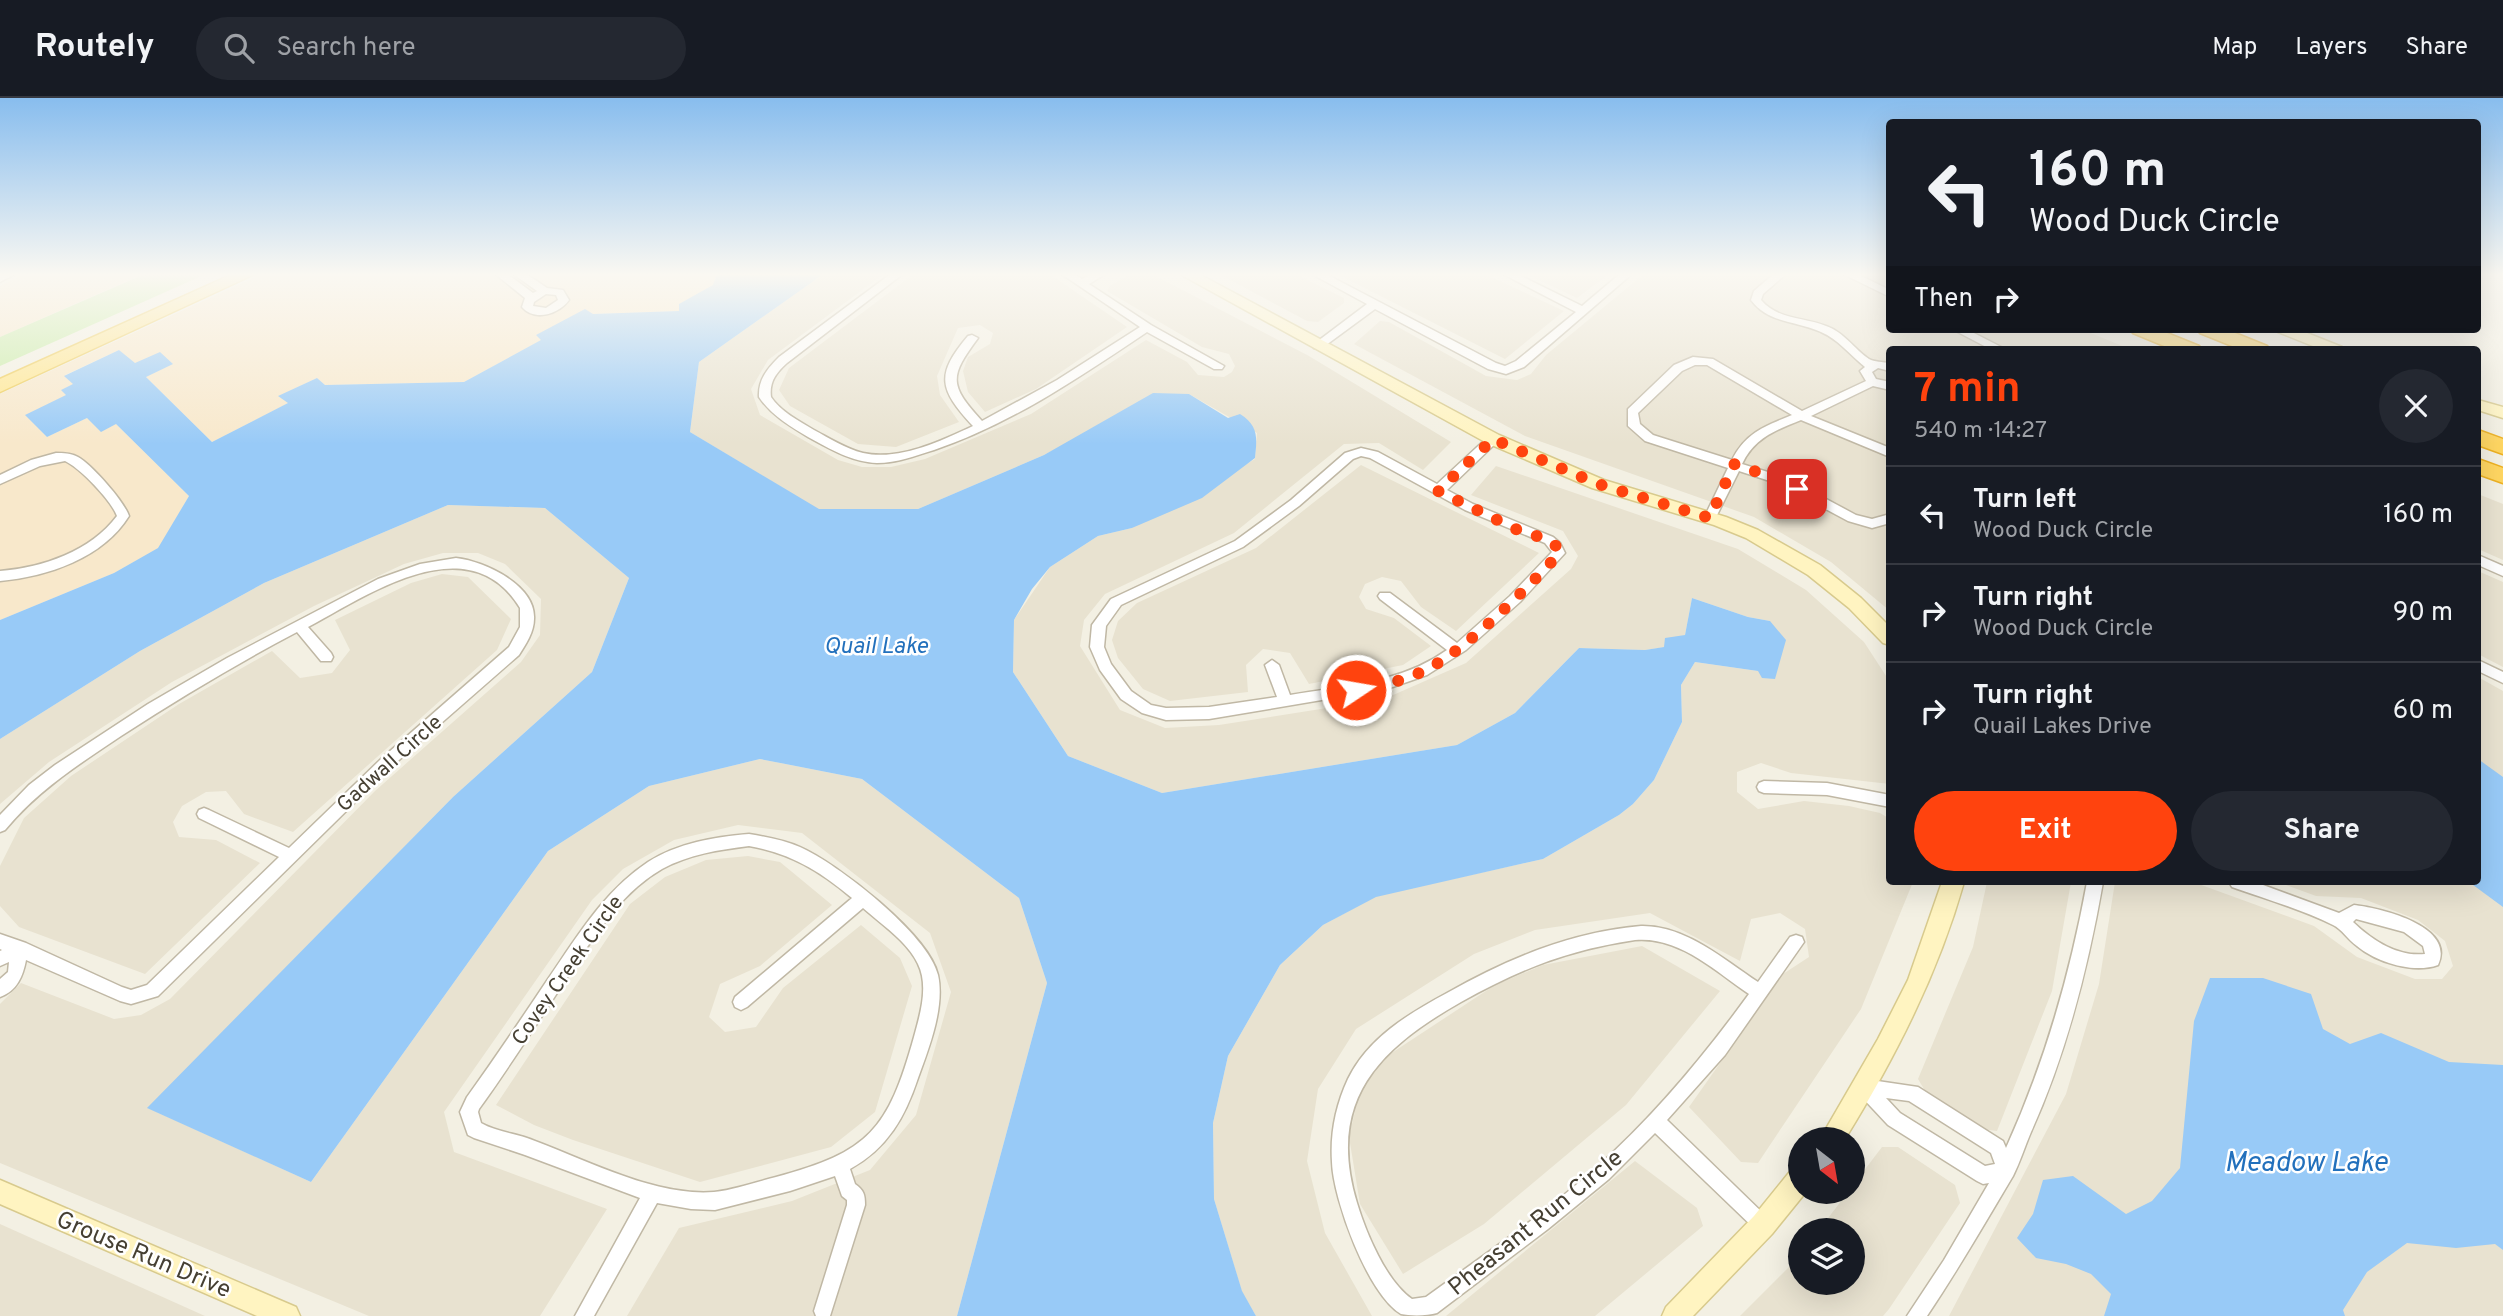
<!DOCTYPE html>
<html lang="en">
<head>
<meta charset="utf-8">
<style>
	:root { --surface:#171b24; --page:#242831; --text:#f1f3f6; --muted:#9ea1a6; --line:#363941; --accent:#ff430e }
	body { margin:0; font-family:Overpass,sans-serif; background:var(--page); color:var(--text); height:100vh; display:flex; flex-direction:column; font-size:26px; white-space:nowrap }
	* { box-sizing:border-box; margin:0 }
	p { font-size:23px; color:var(--muted) }
	.icon { flex:none; width:38px; height:38px; fill:none; stroke:currentColor; stroke-width:2; stroke-linecap:round; stroke-linejoin:round }
	.map { position:relative; flex:1; overflow:hidden }
	.drawer { position:absolute; left:1886px; top:248px; width:595px; height:539px; display:flex; flex-direction:column; background:var(--surface); border-radius:7px; box-shadow:0 7px 28px #0002 }
	.drawer>* { flex:none }
	.top-card { position:absolute; left:1886px; top:21px; width:595px; height:214px; border-radius:7px; box-shadow:0 7px 28px #0002; background:#171b24; color:var(--text); overflow:hidden }
	.needle { width:46px; rotate:149deg }
	.buttons { position:absolute; left:1788px; top:1029px; display:grid; gap:14px }
	.buttons a { display:grid; place-items:center; width:77px; height:77px; border-radius:50%; background:var(--surface); box-shadow:0 7px 28px #0002; font-size:35px }
	.pin { position:absolute; display:grid; place-items:center; width:60px; height:60px; color:#fff; margin:-30px; border-radius:14px; box-shadow:0 4px 10px #0006 }
	.me { position:absolute; width:77px; margin:-38px; rotate:78deg; stroke-linejoin:round; filter:drop-shadow(0 0 5px #0008) }
	.turn { display:flex; align-items:center; gap:24px; height:147px; padding:0 28px; font-size:32px }
	.turn .icon { width:91px; height:91px; stroke-width:2.5 }
	.turn b { display:block; font-size:49px; line-height:60px }
	.then { display:flex; align-items:center; height:66px; padding:0 28px; background:#0003; gap:14px; font-size:26px }
	.round { display:grid; place-items:center; flex:none; width:74px; height:74px; border-radius:37px; background:var(--page) }
	.head { display:flex; align-items:center; justify-content:space-between; height:119px; padding:0 28px }
	h1 { font-size:42px; font-weight:700; line-height:52px; color:var(--accent) }
	.action { display:flex; gap:14px; margin-top:auto; padding:14px 28px }
	.action a { flex:1; height:80px; border-radius:42px; background:var(--accent); color:#fff; font-size:28px; font-weight:700; line-height:80px; text-align:center }
	.action a+a { background:var(--page); color:var(--text) }
	ul { padding:0; list-style:none }
	li { display:flex; align-items:center; gap:21px; height:98px; padding:0 28px; border-top:2px solid var(--line) }
	li div { flex:1 }
	li b { display:block; font-size:26px }
	li em { font-style:normal }
	header { display:flex; align-items:center; gap:42px; box-sizing:border-box; height:98px; padding:0 35px; background:var(--surface); border-bottom:2px solid var(--line) }
	header strong { font-size:33px }
	nav { display:flex; gap:38px; margin-inline-start:auto; font-size:24px }
	.search { width:490px; height:63px; background:var(--page); display:flex; align-items:center; gap:18px; box-sizing:border-box; padding:0 24px; border-radius:38px; color:var(--muted); font-size:26px }
	.map>svg:first-child { display:block }
	.residential { fill:#e8e2d0 }
	.commercial { fill:#f8e8cb }
	.green { fill:#c8eca7 }
	.water { fill:#98caf7 }
	.lines { fill:none; stroke-linecap:round; stroke-linejoin:round }
	.street-casing { stroke:#c0b8a5; stroke-width:3 }
	.secondary-casing { stroke:#d8ca8d; stroke-width:3 }
	.primary-casing { stroke:#efcc55; stroke-width:3 }
	.highway-casing { stroke:#edb123; stroke-width:3 }
	.street { fill:#fff; fill-rule:evenodd }
	.secondary { fill:#fff4c1; fill-rule:evenodd }
	.primary { fill:#ffe790; fill-rule:evenodd }
	.highway { fill:#ffd662; fill-rule:evenodd }
	.route { stroke:#ff430e; stroke-width:12; stroke-dasharray:0 21.6 }
	.labels { text-anchor:middle; stroke-width:5; stroke-linejoin:round; paint-order:stroke }
	.street-label { font-size:21px; fill:#464033; stroke:#fff }
	.water-label { font-size:23px; font-style:italic; fill:#2270bc; stroke:#fff }
	.near-street-label { font-size:24px; fill:#464033; stroke:#fff }
	.near-water-label { font-size:28px; font-style:italic; fill:#2270bc; stroke:#fff }
</style>
</head>
<body>
<header>
<strong>Routely</strong>
<div class="search"><svg class="icon" aria-label="search" viewBox="0 0 24 24"><circle cx="10" cy="10" r="6"/><path d="M15 15l6 6"/></svg>Search here</div>
<nav><a>Map</a><a>Layers</a><a>Share</a></nav>
</header>
<div class="map">
<svg width="2503" height="1218" viewBox="0 0 2503 1218">
	<rect width="100%" height="100%" fill="#f3f0e3"/>
	<g class="residential">
		<polygon points="825,175 885,175 768,262 751,291 760,317 838,362 862,369 891,369 925,361 1031,316 1146,242 1187,264 1198,277 1224,279 1232,274 1235,268 1229,256 1202,249 1107,193 1110,188 1132,175 1150,175 1309,258 1451,344 1423,372 1379,345 1344,346 1234,435 1105,496 1084,522 1080,548 1120,612 1165,630 1219,627 1384,601 1466,565 1571,471 1578,458 1563,433 1471,397 1496,368 1738,451 1806,492 1864,544 1890,584 1890,686 1791,675 1761,665 1737,674 1737,694 1758,711 1804,703 1849,708 1880,715 1890,721 1890,784 1913,784 1861,911 1758,1065 1741,1064 1689,1009 1783,876 1809,859 1805,831 1780,815 1751,821 1740,863 1650,815 1535,832 1474,856 1356,931 1318,991 1307,1063 1325,1135 1372,1218 1256,1218 1242,1194 1214,1101 1213,1025 1228,958 1280,867 1323,827 1376,798 1543,761 1619,717 1633,706 1654,682 1682,624 1681,587 1695,564 1758,573 1770,523 1748,519 1692,500 1685,537 1665,549 1645,552 1579,550 1515,615 1457,647 1162,695 1068,658 1013,574 1014,522 1050,469 1098,438 1132,430 1255,361 1257,335 1189,296 1085,336 1044,357 918,411 819,412 690,334 699,264"/>
		<polygon points="915,175 1048,175 1127,229 1036,291 985,314 968,294 963,273 968,259 990,246 993,235 980,227 958,230 937,278 940,297 959,324 896,349 858,346 790,308 779,292 789,270"/>
		<polygon points="1217,175 1293,175 1344,200 1344,205 1318,224 1307,223"/>
		<polygon points="1335,175 1483,175 1564,213 1505,261"/>
		<polygon points="1524,175 1610,175 1577,200"/>
		<polygon points="1645,175 1890,175 1890,231 2081,231 2132,252 1890,252 1890,513 1831,464 1754,419 1525,338 1354,246 1380,223 1389,224 1486,278 1517,282 1531,276 1546,257"/>
		<polygon points="1361,367 1539,455 1456,533 1421,509 1401,483 1382,479 1365,486 1359,499 1366,511 1394,520 1431,548 1403,567 1309,586 1290,555 1263,551 1246,567 1248,594 1170,603 1143,591 1118,560 1112,542 1118,523 1137,505 1256,450"/>
		<polygon points="2478,396 2503,406 2503,462 2478,451"/>
		<polygon points="448,407 545,410 629,480 592,574 453,699 148,1010 311,1084 548,753 649,688 760,661 862,681 1019,800 1047,885 957,1218 627,1218 679,1130 792,1103 870,1072 916,1017 951,894 930,835 802,735 738,727 674,742 623,771 592,802 444,1014 454,1054 607,1111 540,1218 369,1218 0,1065 0,906 21,885 114,921 141,917 170,901 375,693 521,564 540,537 541,501 505,466 478,455 443,455 404,466 314,508 172,584 49,664 0,706 0,641 140,553 264,485"/>
		<polygon points="2478,473 2503,484 2503,569 2478,556"/>
		<polygon points="442,476 468,479 511,521 497,552 293,734 244,716 226,693 206,694 182,708 173,724 179,739 216,742 260,765 145,876 19,829 0,808 0,768 24,720 71,678 179,606 272,553 300,580 332,575 350,552 335,522 411,485"/>
		<polygon points="2478,579 2503,593 2503,1218 1949,1218 2066,996 2099,886 2115,784 2193,784 2314,828 2357,859 2415,881 2442,881 2453,868 2445,843 2418,822 2361,800 2316,798 2278,784 2478,784"/>
		<polygon points="748,758 780,764 832,807 760,868 720,886 709,919 725,934 756,929 783,890 861,827 900,860 912,888 875,1014 831,1049 700,1084 573,1042 534,1027 496,1007 630,806 665,779 706,762"/>
		<polygon points="1987,784 2071,784 2052,893 1997,1033 1981,1031 1927,996 1918,981 1973,849"/>
		<polygon points="1642,848 1720,893 1626,1007 1484,1126 1403,1176 1360,1106 1349,1039 1359,996 1384,960 1495,887 1543,867"/>
		<polygon points="1882,1049 1898,1049 1955,1087 1960,1105 1889,1211 1883,1218 1740,1218 1801,1157 1801,1185 1853,1185 1853,1132 1819,1132 1848,1094 1853,1094 1853,1087"/>
		<polygon points="1635,1063 1697,1110 1703,1128 1595,1218 1446,1218"/>
		<polygon points="0,1126 205,1218 0,1218"/>
	</g>
	<g class="commercial">
		<polygon points="27,175 145,175 0,239 0,188"/>
		<polygon points="265,175 717,175 713,187 680,206 680,213 593,216 536,237 542,242 464,284 325,287 317,280 279,298 289,305 212,344 119,252 65,277 74,286 62,292 67,297 26,317 47,339 87,320 116,326 189,398 159,450 114,475 0,522 0,296"/>
	</g>
	<polygon class="green" points="147,175 208,175 0,268 0,239"/>
	<g class="water">
		<path d="M717 175H825L699 264 690 334 819 411H918L1044 357 1153 295 1189 296 1228 320 1240 316C1259 328 1257 340 1255 360L1202 400 1132 430 1098 438 1050 469 1032 491 1014 522 1013 574 1068 658 1162 695 1457 647 1515 615 1579 550 1645 552 1664 549 1665 540 1685 537 1692 500 1748 519 1770 523 1786 542 1775 581 1762 580 1758 573 1695 564 1681 587 1682 624 1654 682 1633 706 1619 717 1543 761 1376 799 1323 827 1280 867 1228 958 1213 1025 1214 1101 1242 1193 1256 1218H957L1047 885 1019 800 862 681 760 661 649 688 548 753 311 1084 147 1010 453 699 592 574 629 480 545 410 448 407 264 485 140 553 0 641V522L114 475 158 450 189 398 116 326 101 334 87 320 47 339 25 317 66 297 61 292 73 286 64 278 119 252 135 265 160 254 173 266 146 279 212 344 288 305 278 298 317 280 325 287 464 284 541 242 536 237 585 211 593 216 679 213V206L713 187Z"/>
		<polygon points="2478,661 2503,679 2503,809 2469,784 2478,784"/>
		<polygon points="2210,880 2263,880 2311,896 2323,931 2350,946 2381,935 2449,964 2503,967 2503,1152 2495,1146 2456,1150 2407,1145 2367,1174 2343,1212 2345,1218 2104,1218 2111,1196 2091,1176 2066,1166 2036,1160 2017,1140 2033,1116 2043,1082 2073,1078 2126,1116 2152,1103 2180,1070 2194,923"/>
	</g>
	<g class="lines">
		<g class="street-casing">
			<g id="street">
				<polygon points="3,175 17,175 0,184 0,177"/>
				<path d="M494 175H506L533 195 537 193 512 175H525L547 190 563 192 569 202C559 216 535 224 522 209L525 200ZM546 196 556 197 558 202 546 210 533 208 534 204Z"/>
				<path d="M892 175H904L787 265C776 275 769 284 771 299 780 313 799 323 814 332 829 340 846 351 863 355 899 363 941 343 973 328 939 291 935 277 968 238L972 237 978 240C949 279 949 287 982 323L1057 282 1140 229 1060 175H1073L1082 181 1093 175H1107L1089 186 1151 227 1224 268 1222 271H1214L1147 234C1080 279 1011 326 934 352 915 358 897 365 877 365 852 364 830 351 808 339 790 328 771 317 759 299 758 282 767 271 779 259Z"/>
				<polygon points="1310,175 1324,175 1496,265 1505,268 1516,263 1576,214 1501,175 1515,175 1582,208 1621,175 1633,175 1524,269 1506,276 1488,271 1375,211 1322,250 1314,250 1314,246 1367,206"/>
				<path d="M1775 175H1787L1763 196 1761 202C1778 222 1804 219 1826 228 1844 234 1854 251 1869 261 1874 264 1883 264 1890 265V273L1878 270 1872 274 1876 281 1890 284V292L1873 288 1811 318 1890 350V359L1801 322C1776 332 1754 340 1742 366L1787 380 1856 417 1872 421 1890 416V425L1872 430 1848 423 1779 386 1739 373 1714 423H1706L1704 420 1728 370 1645 343 1628 328V311L1674 267 1693 259 1713 261 1802 313 1866 283 1860 273 1865 269C1850 257 1838 241 1821 234 1795 222 1769 226 1751 202L1754 193ZM1695 267H1707L1792 317C1765 328 1745 335 1732 362L1653 337 1640 326 1638 315 1682 273Z"/>
				<polygon points="1841,175 1855,175 1890,192 1890,199"/>
				<polygon points="1952,231 1966,231 2007,252 1992,252"/>
				<path d="M1493 337 1499 341 1497 344 1447 392 1473 406 1553 439 1560 445 1565 455 1520 504 1466 552 1427 577 1387 591 1209 621 1166 622 1142 615 1121 601 1100 572 1090 549 1092 527 1111 501 1235 443 1291 402 1345 355 1361 350 1378 354 1437 386 1489 338ZM1361 358 1370 360 1465 412 1545 445 1552 454 1510 498 1457 545 1390 495H1380L1378 498 1380 501 1447 552C1401 585 1344 588 1290 597L1279 567 1272 562 1265 567 1277 599 1209 609 1166 610 1151 607 1131 593 1111 566 1104 549 1106 528 1121 507 1243 449 1299 408 1353 361Z"/>
				<path d="M56 355C63 355 71 355 78 359 92 367 124 403 129 418 103 460 47 479 0 483V473C42 470 91 453 117 418 111 402 80 370 65 363L40 368 0 386V377L31 362Z"/>
				<polygon points="2478,457 2503,468 2503,478 2478,467"/>
				<path d="M456 460C484 463 536 487 534 521 534 534 526 546 519 557L391 669 158 898 131 906 120 903 26 862C23 878 17 893 0 899V881L8 874 9 864 0 868V853L2 852 0 851V836L26 845 122 889 131 892 147 887 279 759 199 720 197 716 199 712 204 710 209 712 289 750 381 661 509 549 520 529V510C469 426 368 497 308 529L331 555 333 559 331 563H321L297 534C236 566 178 601 121 638 79 666 37 693 5 732L0 734V717L29 687 55 667 148 606 227 560 378 481 420 466Z"/>
				<polygon points="2478,562 2503,574 2503,585 2478,573"/>
				<polygon points="1764,683 1827,685 1890,697 1890,709 1827,697 1764,695 1759,693 1757,689 1759,685"/>
				<path d="M749 736C767 739 784 742 800 749 837 765 929 837 938 877 945 909 929 950 918 980 905 1019 888 1050 850 1071L855 1086C864 1092 865 1097 865 1107L830 1218H816L814 1213 847 1107V1102L842 1098 835 1078 790 1093 715 1112 691 1111 657 1105 594 1218H575L640 1100 525 1057 474 1040 468 1037 460 1014 467 999C495 960 522 920 548 881 577 839 604 793 648 764 678 745 714 739 749 736ZM749 748C790 755 820 773 852 800L735 899 733 904 735 909 741 912 747 909 863 810C881 826 908 844 918 866 929 888 920 917 914 939 888 1032 869 1054 776 1079 756 1084 734 1092 714 1094 654 1099 583 1060 527 1040 512 1035 495 1033 481 1025L478 1014 479 1011C507 972 533 932 559 892 588 849 616 797 662 771 690 756 718 752 749 748Z"/>
				<path d="M2087 784H2103C2088 870 2067 954 2031 1034 2025 1048 2020 1064 2013 1078 1985 1125 1958 1172 1927 1218H1907L1944 1162 1989 1085 1983 1086 1977 1083 1888 1027 1858 995 1855 989 1858 983 1864 981 1918 989 2003 1043 2006 1050C2045 964 2070 877 2087 784ZM1886 1000 1909 1003 1991 1055 1995 1066 1985 1068 1900 1015Z"/>
				<path d="M2229 784H2255L2339 815 2354 807C2381 810 2456 828 2438 867 2413 876 2376 864 2357 848 2348 842 2342 831 2333 827 2301 811 2265 801 2232 789ZM2356 821 2404 834 2423 848 2425 856C2397 859 2372 842 2353 824Z"/>
				<path d="M1641 828C1685 827 1723 861 1758 884L1790 839 1796 837 1802 839 1804 844 1725 957 1667 1022 1769 1121 1772 1127 1769 1133 1763 1136 1757 1133 1655 1035 1609 1081 1548 1131 1437 1215C1427 1218 1410 1218 1401 1216 1368 1197 1333 1101 1332 1064 1330 1035 1336 1007 1348 981 1368 940 1408 916 1447 895 1507 861 1571 834 1641 828ZM1635 842C1679 838 1715 873 1749 896 1704 958 1654 1018 1597 1069 1544 1116 1484 1157 1426 1199L1412 1201C1386 1183 1366 1135 1357 1105 1326 1003 1378 951 1461 904 1520 871 1568 852 1635 842Z"/>
			</g>
		</g>
		<g class="secondary-casing">
			<g id="secondary">
				<polygon points="1178,175 1197,175 1499,337 1604,382 1726,419 1758,432 1820,467 1861,500 1890,529 1890,547 1883,545 1849,510 1808,477 1746,440 1714,427 1592,390 1487,345"/>
				<polygon points="2275,231 2297,231 2342,249 2345,252 2323,252 2278,234"/>
				<polygon points="2478,302 2503,309 2503,320 2478,312"/>
				<path d="M1942 784H1964C1938 876 1895 960 1845 1041H1820L1878 941 1908 882Z"/>
				<polygon points="1801,1068 1801,1094 1806,1094 1772,1136 1693,1218 1662,1218 1666,1209 1754,1118 1792,1071"/>
				<polygon points="0,1082 296,1209 300,1218 257,1218 0,1106"/>
			</g>
		</g>
		<g class="primary-casing">
			<polygon id="primary" points="235,175 257,175 0,294 0,281"/>
		</g>
		<g class="highway-casing">
			<g id="highway">
				<polygon points="2130,231 2157,231 2199,248 2202,252 2174,252 2133,235"/>
				<polygon points="2197,231 2225,231 2267,248 2270,252 2242,252 2200,235"/>
				<polygon points="2478,332 2503,341 2503,356 2478,347"/>
				<polygon points="2478,361 2503,370 2503,385 2478,376"/>
			</g>
		</g>
		<use href="#street" class="street"/>
		<use href="#secondary" class="secondary"/>
		<use href="#primary" class="primary"/>
		<use href="#highway" class="highway"/>
	</g>
	<linearGradient id="sky" x2="0" y2="1"><stop stop-color="#88bdee"/><stop offset="0.51" stop-color="#faf8f2"/><stop offset="1" stop-color="#faf8f2" stop-opacity="0"/></linearGradient>
	<rect width="2503" height="346" fill="url(#sky)"/>
	<g class="lines">
		<path class="route" d="M1356 592C1381 588 1407 582 1429 570 1468 550 1528 489 1559 456L1556 448 1549 442 1518 432 1438 393 1493 341 1598 386 1710 420 1734 366 1783 383 1797 391"/>
	</g>
	<g class="labels">
		<g class="street-label">
			<text transform="translate(389 665) rotate(-42)" y="7">Gadwall Circle</text>
			<text transform="translate(567 872) rotate(-55)" y="7">Covey Creek Circle</text>
		</g>
		<g class="water-label">
			<text x="876" y="555">Quail Lake</text>
		</g>
		<g class="near-street-label">
			<text transform="translate(1535 1124) rotate(-39)" y="8">Pheasant Run Circle</text>
			<text transform="translate(144 1156) rotate(23)" y="8">Grouse Run Drive</text>
		</g>
		<g class="near-water-label">
			<text x="2306" y="1073">Meadow Lake</text>
		</g>
	</g>
</svg>
<div class="buttons">
<a><svg class="needle" viewBox="-14 -14 28 28"><path d="M0-13l5 13h-10z" fill="#e53935"/><path d="M0 13l5-13h-10z" fill="#9ea1a6"/></svg></a>
<a><svg class="icon" aria-label="layers" viewBox="0 0 24 24"><path d="M12 4l9 5-9 5-9-5zM3 14l9 5 9-5"/></svg></a>
</div>
<div class="pin" style="left:1797px;top:391px;background:#d93025"><svg class="icon" aria-label="arrive" viewBox="0 0 24 24"><path d="M6 21V4h12l-3 4 3 4H6"/></svg></div>
<svg class="me" style="left:1356px;top:592px" viewBox="-20 -20 40 40"><circle r="17" fill="#ff430e" stroke="#fff" stroke-width="3"/><path d="M0-11L8 9 0 5-8 9z" fill="#fff"/></svg>
<div class="top-card">
<div class="turn"><svg class="icon" aria-label="left" viewBox="0 0 24 24"><path d="M17 20v-9H6M10 6l-5 5 5 5"/></svg><div><b>160 m</b>Wood Duck Circle</div></div>
<div class="then">Then<svg class="icon" aria-label="right" viewBox="0 0 24 24"><path d="M7 20v-9h11M14 6l5 5-5 5"/></svg></div>
</div>
<section class="drawer">
<div class="head"><div><h1>7 min</h1><p>540 m · 14:27</p></div><a class="round"><svg class="icon" aria-label="close" viewBox="0 0 24 24"><path d="M6 6l12 12M18 6L6 18"/></svg></a></div>
<ul>
<li><svg class="icon" aria-label="left" viewBox="0 0 24 24"><path d="M17 20v-9H6M10 6l-5 5 5 5"/></svg><div><b>Turn left</b><p>Wood Duck Circle</p></div><em>160 m</em></li>
<li><svg class="icon" aria-label="right" viewBox="0 0 24 24"><path d="M7 20v-9h11M14 6l5 5-5 5"/></svg><div><b>Turn right</b><p>Wood Duck Circle</p></div><em>90 m</em></li>
<li><svg class="icon" aria-label="right" viewBox="0 0 24 24"><path d="M7 20v-9h11M14 6l5 5-5 5"/></svg><div><b>Turn right</b><p>Quail Lakes Drive</p></div><em>60 m</em></li>
</ul>
<div class="action"><a>Exit</a><a>Share</a></div>
</section>
</div>
</body>
</html>
